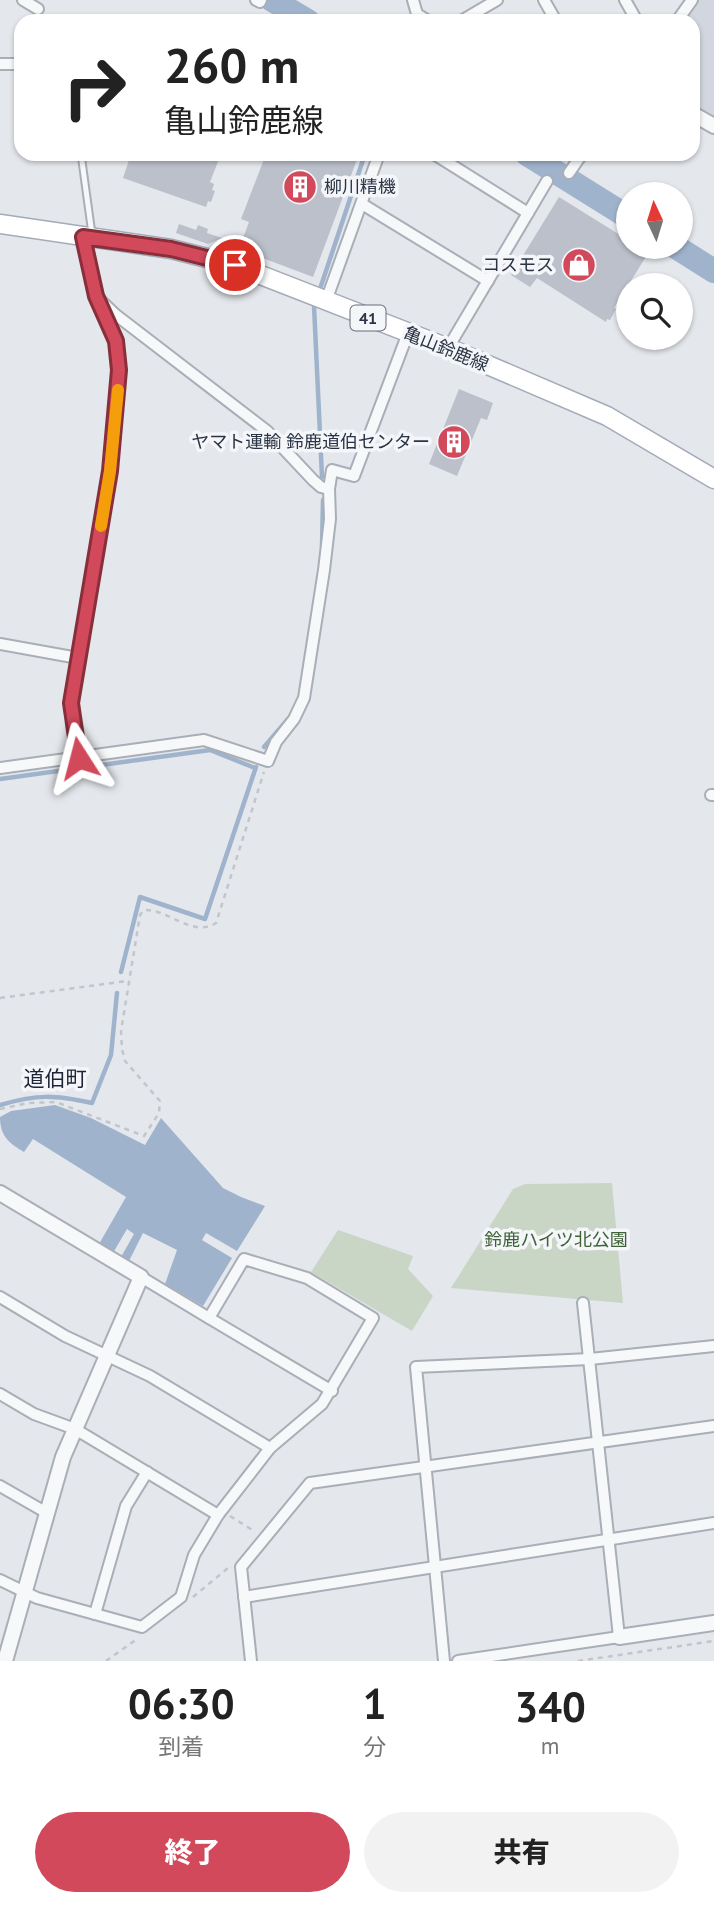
<!DOCTYPE html>
<html lang="ja">
<head>
<meta charset="utf-8">
<style>
	:root { --surface:#fff; --page:#f2f2f2; --text:#222; --muted:#767676; --accent:#d1495b }
	body { margin:0; font-family:"PT Sans","Noto Sans JP",sans-serif; background:var(--page); color:var(--text); height:100vh; display:flex; flex-direction:column; font-size:26px; white-space:nowrap }
	* { box-sizing:border-box; margin:0 }
	p { font-size:23px; color:var(--muted) }
	.icon { flex:none; width:38px; height:38px; fill:none; stroke:currentColor; stroke-width:2; stroke-linecap:round; stroke-linejoin:round }
	.map { position:relative; height:1661px; overflow:hidden }
	.sheet { display:flex; flex-direction:column; background:var(--surface); flex:1 }
	.sheet>* { flex:none }
	.guide { position:absolute; left:14px; top:14px; width:686px; height:147px; border-radius:21px; box-shadow:0 2px 5px #0004; background:#fff; color:var(--text); overflow:hidden }
	.needle { width:46px; rotate:356deg }
	.buttons { position:absolute; left:616px; top:182px; display:grid; gap:14px }
	.buttons a { display:grid; place-items:center; width:77px; height:77px; border-radius:50%; background:var(--surface); box-shadow:0 2px 5px #0004; font-size:35px }
	.pin { position:absolute; display:grid; place-items:center; width:60px; height:60px; color:#fff; margin:-30px; border:4px solid #fff; border-radius:50%; box-shadow:0 2px 7px #0007 }
	.me { position:absolute; width:77px; margin:-38px; rotate:351deg; stroke-linejoin:round; filter:drop-shadow(0 0 5px #0008) }
	.turn { display:flex; align-items:center; gap:24px; height:147px; padding:0 35px; font-size:32px }
	.turn .icon { width:91px; height:91px; stroke-width:2.5 }
	.turn b { display:block; font-size:49px; line-height:60px }
	.eta { display:flex; justify-content:space-evenly; align-items:center; height:119px; text-align:center }
	.eta b { font-size:42px; font-weight:800; line-height:49px }
	.primary-button { display:flex; gap:14px; margin-top:auto; padding:14px 35px }
	.primary-button a { flex:1; height:80px; border-radius:42px; background:var(--accent); color:#fff; font-size:28px; font-weight:800; line-height:80px; text-align:center }
	.primary-button a+a { background:var(--page); color:var(--text) }
	.map>svg:first-child { display:block }
	.built { fill:#d2d6de }
	.green { fill:#c9d6c5 }
	.water { fill:#9fb4cc }
	.lines { fill:none; stroke-linecap:round; stroke-linejoin:round }
	.stream { stroke:#9fb4cc; stroke-width:4.5 }
	.river { stroke:#9fb4cc; stroke-width:24 }
	.building { fill:#bbc0ca }
	.service-casing { stroke:#a9aeb7; stroke-width:9 }
	.minor-casing { stroke:#a9aeb7; stroke-width:14 }
	.tertiary-casing { stroke:#a9aeb7; stroke-width:18 }
	.primary-casing { stroke:#a3abb8; stroke-width:21 }
	.path { stroke:#c2c5cb; stroke-width:2.5; stroke-dasharray:5 5; stroke-linecap:butt }
	.service { stroke:#f7f8fa; stroke-width:5 }
	.minor { stroke:#f7f8fa; stroke-width:10 }
	.tertiary { stroke:#f7f8fa; stroke-width:14 }
	.primary { stroke:#fff; stroke-width:18 }
	.route-casing { stroke:#882f3b; stroke-width:18 }
	.route { stroke:#d1495b; stroke-width:12 }
	.slow { stroke:#f59e0b; stroke-width:12 }
	.labels { text-anchor:middle; stroke-width:7; stroke-linejoin:round; paint-order:stroke }
	.shield { fill:#f4f6f9; stroke:#676e7b; stroke-width:2 }
	.shield-label { font-size:16px; font-weight:bold; fill:#2b3445 }
	.poi-label { font-size:18px; fill:#2b3445; stroke:#f4f6f9; text-anchor:end }
	.street-label { font-size:18px; fill:#2b3445; stroke:#f4f6f9 }
	.park-label { font-size:18px; fill:#3f6138; stroke:#f4f6f9 }
	.quarter-label { font-size:21px; fill:#1d2536; stroke:#f4f6f9 }
</style>
</head>
<body>
<div class="map">
<svg width="714" height="1661" viewBox="0 0 714 1661">
	<rect width="100%" height="100%" fill="#e4e7ec"/>
	<polygon class="built" points="696,0 714,0 714,118 693,105 693,21 681,21"/>
	<g class="green">
		<polygon points="612,1183 623,1303 451,1288 513,1189 525,1184"/>
		<polygon points="338,1230 413,1256 408,1269 433,1296 412,1331 311,1272"/>
	</g>
	<path class="water" d="M55 1105 91 1118 145 1145 161 1118 223 1188 241 1197 265 1206 237 1251 206 1233 202 1240 232 1258 203 1306 165 1284 177 1250 143 1233 129 1261 121 1257 134 1234 127 1229 113 1253 99 1244 126 1197 33 1139 24 1152C9 1143 0 1136 0 1117L11 1111Z"/>
	<g class="lines">
		<g class="stream">
			<polyline points="321,286 365,154"/>
			<polyline points="314,306 322,477"/>
			<polyline points="322,546 323,500"/>
			<polyline points="264,747 288,719"/>
			<polyline points="0,779 210,750 255,768"/>
			<polyline points="121,972 140,897 205,919 256,767"/>
			<path d="M0 1105C38 1094 54 1095 92 1103L111 1055 117 993"/>
		</g>
		<g class="river">
			<polyline points="272,0 308,21"/>
			<polyline points="527,154 628,217"/>
			<polyline points="676,247 714,271"/>
		</g>
	</g>
	<g class="building">
		<polygon points="131,154 221,154 210,182 214,184 212,190 215,191 211,202 208,201 206,207 123,178"/>
		<polygon points="266,154 359,154 313,277 239,249 249,222 241,219"/>
		<polygon points="559,197 628,240 628,247 643,247 641,251 647,255 614,308 616,309 610,320 607,319 606,322 537,278 530,287 511,275"/>
		<polygon points="179,224 196,230 198,225 208,229 207,233 222,238 208,244 176,233"/>
		<polygon points="459,389 493,403 487,420 481,418 457,476 429,464"/>
	</g>
	<g class="lines">
		<g class="service-casing">
			<polyline id="service" points="81,154 92,234"/>
		</g>
		<g class="minor-casing">
			<g id="minor">
				<polyline points="23,0 38,9"/>
				<polyline points="256,0 260,2 261,0"/>
				<polyline points="413,0 417,14 428,21"/>
				<polyline points="544,0 556,21"/>
				<polyline points="625,0 637,21"/>
				<polyline points="461,21 497,0"/>
				<polyline points="677,21 692,0"/>
				<polyline points="0,64 21,64"/>
				<polyline points="434,154 528,213"/>
				<polyline points="569,173 582,154"/>
				<polyline points="362,204 488,281"/>
				<polyline points="83,237 96,296 116,315 267,431 313,480 321,487 329,489"/>
				<polyline points="326,301 379,154"/>
				<polyline points="448,348 547,181"/>
				<polyline points="0,644 78,658"/>
				<polyline points="79,758 70,703 110,471 119,370 115,341 96,296"/>
				<polyline points="0,768 204,740 268,761 276,742 294,719 304,698 324,570 330,519 329,489 332,470 354,476 408,333"/>
				<polyline points="711,795 714,795"/>
				<polyline points="0,1297 65,1336 150,1376 270,1448"/>
				<polyline points="209,1318 332,1391"/>
				<polyline points="0,1394 34,1414 75,1429 218,1515"/>
				<polyline points="0,1486 47,1513"/>
				<polyline points="0,1580 37,1598 142,1627 181,1597 194,1555 218,1515 270,1448 322,1404 373,1318 307,1278 244,1259 209,1318 141,1277"/>
				<polyline points="244,1597 714,1523"/>
				<polyline points="95,1614 126,1506 147,1472"/>
				<polyline points="251,1661 241,1567 310,1483 714,1426"/>
				<polyline points="444,1661 416,1367 590,1359 714,1346"/>
				<polyline points="458,1661 619,1637 583,1303"/>
			</g>
		</g>
		<g class="tertiary-casing">
			<g id="tertiary">
				<polyline points="693,114 714,126"/>
				<polyline points="0,1193 141,1277 63,1457 5,1661"/>
				<polyline points="619,1637 714,1623"/>
			</g>
		</g>
		<g class="primary-casing">
			<polyline id="primary" points="0,224 171,249 235,265 448,348 607,416 714,479"/>
		</g>
		<g class="path">
			<polyline points="0,998 127,981"/>
			<path d="M0 1109 28 1103 56 1102 144 1136 159 1113 160 1101 125 1061 122 1049 121 1031 140 915 144 910C169 909 192 938 216 923L264 772"/>
			<polyline points="230,1516 254,1531"/>
			<polyline points="193,1597 228,1568"/>
			<polyline points="106,1661 137,1639"/>
			<polyline points="578,1661 714,1641"/>
		</g>
		<use href="#service" class="service"/>
		<use href="#minor" class="minor"/>
		<use href="#tertiary" class="tertiary"/>
		<use href="#primary" class="primary"/>
	</g>
	<g class="lines">
		<g class="route-casing">
			<polyline id="route" points="79,758 71,703 110,471 119,370 116,341 96,296 83,237 171,249 235,265"/>
		</g>
		<use href="#route" class="route"/>
		<polyline class="slow" points="101,526 110,471 118,390"/>
	</g>
	<defs>
		<g id="building-disc" transform="scale(1.75)"><circle r="9.5" fill="#d1495b" stroke="#f4f6f9"/><path d="M-4-6H4V6H1V3H-1V6H-4ZM-2.5-4.3h1.7v1.8h-1.7ZM.8-4.3h1.7v1.8H.8ZM-2.5-1h1.7V.8h-1.7ZM.8-1h1.7V.8H.8Z" fill="#fff"/></g>
		<g id="shop-disc" transform="scale(1.75)"><circle r="9.5" fill="#d1495b" stroke="#f4f6f9"/><path d="M-5-2.5h2.3a2.7 3.5 0 0 1 5.4 0H5L5.5 6h-11ZM-1.5-2.5h3a1.5 2.3 0 0 0-3 0Z" fill="#fff"/></g>
	</defs>
	<g fill-rule="evenodd">
		<use href="#building-disc" x="300" y="187"/>
		<use href="#shop-disc" x="579" y="265"/>
		<use href="#building-disc" x="454" y="442"/>
	</g>
	<g class="labels">
		<rect class="shield" x="350.5" y="305.5" width="35" height="25" rx="5"/>
		<g class="shield-label">
			<text x="368" y="324">41</text>
		</g>
		<g class="poi-label">
			<text x="324" y="193" text-anchor="start">柳川精機</text>
			<text x="554" y="271">コスモス</text>
			<text x="430" y="448">ヤマト運輸 鈴鹿道伯センター</text>
		</g>
		<g class="street-label">
			<text transform="translate(446 349) rotate(22)" y="6">亀山鈴鹿線</text>
		</g>
		<g class="park-label">
			<text x="556" y="1246">鈴鹿ハイツ北公園</text>
		</g>
		<g class="quarter-label">
			<text x="55" y="1086">道伯町</text>
		</g>
	</g>
</svg>
<div class="buttons">
<a><svg class="needle" viewBox="-14 -14 28 28"><path d="M0-13l5 13h-10z" fill="#e53935"/><path d="M0 13l5-13h-10z" fill="#767676"/></svg></a>
<a><svg class="icon" aria-label="search" viewBox="0 0 24 24"><circle cx="10" cy="10" r="6"/><path d="M15 15l6 6"/></svg></a>
</div>
<div class="pin" style="left:235px;top:265px;background:#d93025"><svg class="icon" aria-label="arrive" viewBox="0 0 24 24"><path d="M6 21V4h12l-3 4 3 4H6"/></svg></div>
<svg class="me" style="left:79px;top:758px" viewBox="-20 -20 40 40"><path d="M0-17L14 15 0 8-14 15z" fill="#d1495b" stroke="#fff" stroke-width="4"/></svg>
<div class="guide">
<div class="turn"><svg class="icon" aria-label="right" viewBox="0 0 24 24"><path d="M7 20v-9h11M14 6l5 5-5 5"/></svg><div><b>260 m</b>亀山鈴鹿線</div></div>
</div>
</div>
<section class="sheet">
<div class="eta">
<div><b>06:30</b><p>到着</p></div>
<div><b>1</b><p>分</p></div>
<div><b>340</b><p>m</p></div>
</div>
<div class="primary-button"><a>終了</a><a>共有</a></div>
</section>
</body>
</html>
